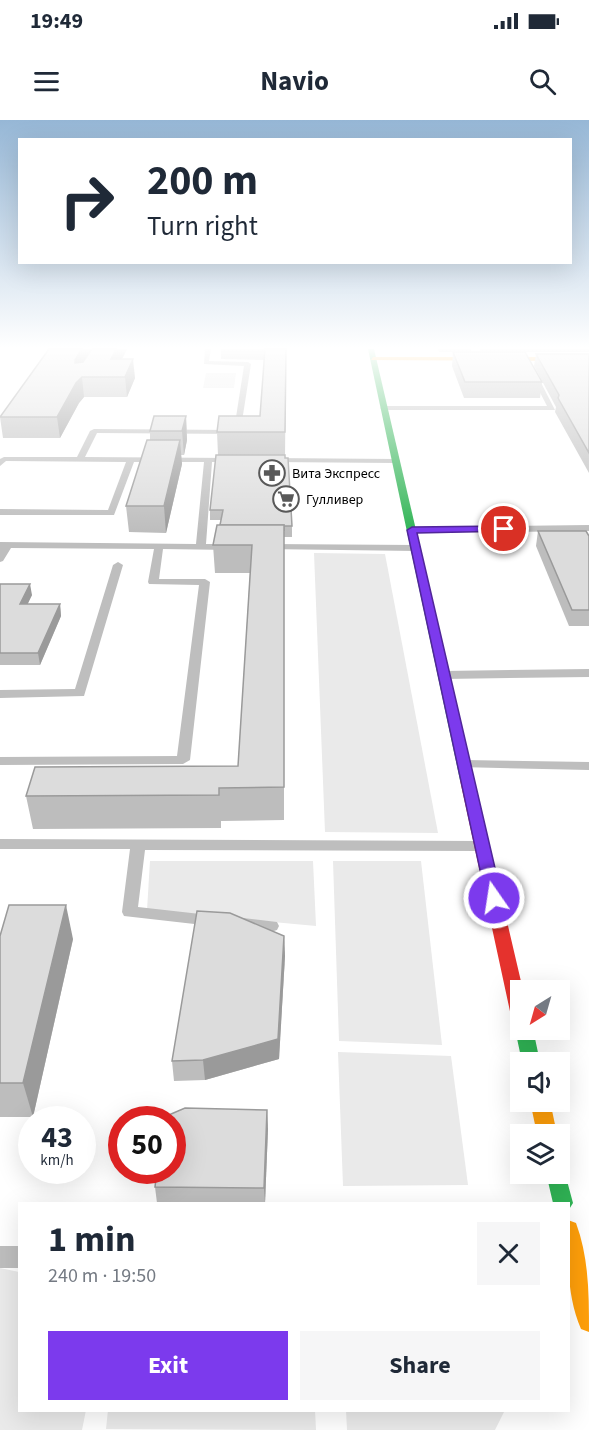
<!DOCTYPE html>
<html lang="en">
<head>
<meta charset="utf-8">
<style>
	:root { --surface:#fff; --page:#f6f6f7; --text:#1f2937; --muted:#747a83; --accent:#7c3aed }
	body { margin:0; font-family:"Source Sans 3",sans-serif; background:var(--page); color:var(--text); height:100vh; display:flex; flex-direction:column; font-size:22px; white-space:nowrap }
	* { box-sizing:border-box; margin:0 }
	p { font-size:20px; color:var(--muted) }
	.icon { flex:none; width:33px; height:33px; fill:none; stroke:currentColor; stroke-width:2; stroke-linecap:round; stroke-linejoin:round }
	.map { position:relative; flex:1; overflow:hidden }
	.details { position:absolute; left:18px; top:1082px; width:552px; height:210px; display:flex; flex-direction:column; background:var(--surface); border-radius:0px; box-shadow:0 6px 24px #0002 }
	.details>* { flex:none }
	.top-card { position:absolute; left:18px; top:18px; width:554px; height:126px; border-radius:0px; box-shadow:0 6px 24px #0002; background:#fff; color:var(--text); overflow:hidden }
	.needle { width:39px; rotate:217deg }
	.fabs { position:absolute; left:510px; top:860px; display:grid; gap:12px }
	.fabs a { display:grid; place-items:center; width:60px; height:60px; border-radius:0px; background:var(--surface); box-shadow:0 6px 24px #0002; font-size:30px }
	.speed { position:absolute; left:18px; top:986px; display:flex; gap:12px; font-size:30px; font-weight:700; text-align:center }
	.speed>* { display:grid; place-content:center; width:78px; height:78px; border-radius:50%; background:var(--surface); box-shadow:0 6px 24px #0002; line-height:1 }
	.speed small { font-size:15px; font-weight:400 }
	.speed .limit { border:9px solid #d22; background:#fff; color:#111 }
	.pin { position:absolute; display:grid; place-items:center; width:51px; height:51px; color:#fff; margin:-26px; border:3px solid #fff; border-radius:50%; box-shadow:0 2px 6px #0007 }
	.me { position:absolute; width:66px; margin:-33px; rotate:347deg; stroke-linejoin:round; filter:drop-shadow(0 0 4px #0008) }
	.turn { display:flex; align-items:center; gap:21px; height:126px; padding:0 30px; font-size:27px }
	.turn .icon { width:78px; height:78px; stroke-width:2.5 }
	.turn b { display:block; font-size:42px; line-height:51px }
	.round { display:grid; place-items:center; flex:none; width:63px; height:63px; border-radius:0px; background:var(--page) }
	.overview { display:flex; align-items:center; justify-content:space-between; height:102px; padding:0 30px }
	h1 { font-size:36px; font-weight:700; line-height:45px }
	.button { display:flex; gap:12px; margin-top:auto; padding:12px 30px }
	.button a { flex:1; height:69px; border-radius:0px; background:var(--accent); color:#fff; font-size:24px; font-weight:700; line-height:69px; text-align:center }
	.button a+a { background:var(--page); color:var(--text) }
	.status { display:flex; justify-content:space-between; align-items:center; height:42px; padding:0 30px; background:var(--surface); direction:ltr }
	.status svg { height:16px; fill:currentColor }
	header { display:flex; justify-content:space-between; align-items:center; height:78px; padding:0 30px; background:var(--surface); font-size:27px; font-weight:700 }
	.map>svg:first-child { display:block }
	.green { fill:#eaeaea }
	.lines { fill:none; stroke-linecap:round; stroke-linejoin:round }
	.lane { fill:#bebebe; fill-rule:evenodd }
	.fast { fill:#30b455; fill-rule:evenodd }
	.slow { fill:#ff9f0a; fill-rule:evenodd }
	.jam { fill:#e5322d; fill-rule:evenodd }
	.wall { fill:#bdbdbd }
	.shaded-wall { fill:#9a9a9a }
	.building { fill:#dcdcdc; stroke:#9a9a9a; stroke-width:1.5 }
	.route { fill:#7c3aed; stroke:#51269a; stroke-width:1.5 }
	.labels { text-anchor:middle; stroke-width:6; stroke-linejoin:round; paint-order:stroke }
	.far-poi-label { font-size:14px; fill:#000; stroke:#fff; text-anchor:start }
</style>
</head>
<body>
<div class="status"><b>19:49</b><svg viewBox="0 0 49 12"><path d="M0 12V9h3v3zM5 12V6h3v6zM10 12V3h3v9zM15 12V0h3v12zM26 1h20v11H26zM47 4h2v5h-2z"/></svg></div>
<header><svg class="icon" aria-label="menu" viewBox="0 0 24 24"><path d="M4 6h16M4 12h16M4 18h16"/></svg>Navio<svg class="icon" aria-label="search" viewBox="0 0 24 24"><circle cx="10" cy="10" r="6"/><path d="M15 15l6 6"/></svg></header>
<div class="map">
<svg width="589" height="1310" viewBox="0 0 589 1310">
	<rect width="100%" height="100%" fill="#fff"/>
	<g class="green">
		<polygon points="206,253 236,253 234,268 203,268"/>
		<polygon points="314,433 385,434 438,713 325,712"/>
		<polygon points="150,741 313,741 316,806 147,790"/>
		<polygon points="333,741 421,741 442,925 339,921"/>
		<polygon points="338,932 451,936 468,1065 343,1066"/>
		<polygon points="0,1148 19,1152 20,1290 86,1290 82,1310 0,1310"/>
		<polygon points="108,1290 315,1290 316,1310 106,1309"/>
		<polygon points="346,1290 505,1290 495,1310 347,1310"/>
	</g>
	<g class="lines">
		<g class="lane">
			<polygon points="205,229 211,229 209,241 248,242 251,244 240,314 97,313 85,337 232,338 236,340 232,342 212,342 206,424 231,424 236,427 231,430 163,429 159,459 205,459 210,462 190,640 183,644 0,645 0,637 177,636 199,465 149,464 148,462 154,429 11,428 3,441 0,442 0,422 196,424 204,342 134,342 114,395 0,395 0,389 108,390 126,342 6,341 0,346 0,339 4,337 77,337 90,311 94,309 234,310 244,246 204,244"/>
			<polygon points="533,251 536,253 555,290 384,290 380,288 384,286 547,286 530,253"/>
			<polygon points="269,338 396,339 400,341 396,343 272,342 269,342"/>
			<polygon points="589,405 589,411 412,413 407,410 412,407"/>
			<polygon points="268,424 416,425 421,428 416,431 265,429 265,425"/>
			<polygon points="118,442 123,445 84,576 0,578 0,570 75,569 113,445"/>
			<polygon points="589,549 589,557 444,559 438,555 444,551"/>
			<polygon points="464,640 589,642 589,650 459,647 457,644"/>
			<polygon points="0,719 480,721 485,723 487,726 485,729 480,731 145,730 138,787 218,796 220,800 218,804 212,806 124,796 122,792 130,729 0,729"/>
			<polygon points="243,798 277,802 279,806 277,810 271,812 237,808 235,804 237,800"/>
			<rect x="0" y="1126" width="20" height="22"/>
		</g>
		<g class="fast">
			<polygon points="368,229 374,229 474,660 467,664 460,660"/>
			<polygon points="520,903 520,909 533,909 540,942 522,942 515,909"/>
			<polygon points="560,1045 563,1046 573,1083 568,1091 568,1083 553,1083 546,1053 560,1053"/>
		</g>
		<g class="slow">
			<polygon points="373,237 589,237 589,241 371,240"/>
			<polygon points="530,981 550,981 557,1014 537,1014"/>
			<path d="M568 1100 576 1103C589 1138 589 1175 589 1212L581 1209C566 1174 568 1137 568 1100Z"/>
		</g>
		<polygon class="jam" points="467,656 474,660 523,870 520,870 520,903 514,901 511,896 460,660"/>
	</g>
	<g class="wall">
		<polygon points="127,229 122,239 135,258 127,277 84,277 79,283 60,318 3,318 0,297"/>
		<polygon points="221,229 286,229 285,338 292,406 292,417 284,417 284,700 221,701 221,708 33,709 26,676 238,646 250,453 215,453 213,425 221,400 210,400 210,390 218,335 217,312 260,296 264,240 221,239"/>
		<polygon points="438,229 471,229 471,232 439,232"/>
		<polygon points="480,229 589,229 589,232 525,232 542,262 540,278 464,278 452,246 453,232 481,232"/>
		<polygon points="536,234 589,234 589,353 555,292 556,287 534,246"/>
		<polygon points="186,296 187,320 184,335 181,335 182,344 166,413 129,412 126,386 150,320 150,311"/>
		<polygon points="538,411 589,416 589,506 569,506 536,426"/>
		<polygon points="0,464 32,475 27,484 60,484 61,496 40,545 0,545"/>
		<polygon points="0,816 73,819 33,997 0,997"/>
		<polygon points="284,816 285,836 279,939 205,960 174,961 172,941"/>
		<polygon points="267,990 268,1009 265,1083 157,1083 155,1067"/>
	</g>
	<g class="shaded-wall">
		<polygon points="82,229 95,229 77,259 75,240"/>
		<polygon points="116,229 127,229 113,257 111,239"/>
		<polygon points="133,239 135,258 127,277 125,257"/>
		<polygon points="82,257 84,277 79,283 60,318 57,297 76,263"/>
		<polygon points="186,296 187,320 184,335 182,311"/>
		<polygon points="180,320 182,344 166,413 164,386"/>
		<polygon points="30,464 32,475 22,496 20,484"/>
		<polygon points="60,484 61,496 40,545 38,533"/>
		<polygon points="66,785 73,819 33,997 23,963"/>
		<polygon points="284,816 285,836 279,939 205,960 203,940"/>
		<polygon points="267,990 268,1009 265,1083 264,1068"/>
	</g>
	<g class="building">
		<polygon points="49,229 82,229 75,240 75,243 83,242 92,229 116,229 111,239 133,239 125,257 82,257 76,263 57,297 0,297"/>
		<polygon points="265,229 286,229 285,312 217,312 219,296 260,296"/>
		<polygon points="453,232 525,232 542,262 465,262"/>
		<polygon points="536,234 589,234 589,333 558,278 559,275"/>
		<polygon points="154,296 186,296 182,311 150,311"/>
		<polygon points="147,320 180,320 164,386 126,386"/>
		<polygon points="216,335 285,335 285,338 288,338 292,406 284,406 284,411 284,405 220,405 223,390 210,390"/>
		<polygon points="217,405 284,405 284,667 219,668 219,675 26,676 35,647 238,646 252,425 213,425"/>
		<polygon points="538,411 586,411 589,416 589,490 572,490"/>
		<polygon points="0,464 30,464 20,484 60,484 38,533 0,533"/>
		<polygon points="9,785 66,785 23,963 0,963 0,816"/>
		<polygon points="197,791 230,793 284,816 278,919 203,940 172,941"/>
		<polygon points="185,988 267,990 264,1068 155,1067 157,1050 172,1050 172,999 164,999 164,997"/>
	</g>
	<linearGradient id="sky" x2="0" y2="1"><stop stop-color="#96b7d6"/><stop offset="0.55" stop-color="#fff"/><stop offset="1" stop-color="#fff" stop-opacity="0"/></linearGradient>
	<rect width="589" height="413" fill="url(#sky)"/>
	<polygon class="route" points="504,406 509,409 508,411 417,413 502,778 500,782 489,782 486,778 407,410 412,407"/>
	<defs>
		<g id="pharmacy-ring" transform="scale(1.35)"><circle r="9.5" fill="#fff" stroke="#595959" stroke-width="1.5"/><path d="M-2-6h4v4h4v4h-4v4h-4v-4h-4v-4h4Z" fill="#595959"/></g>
		<g id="supermarket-ring" transform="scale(1.35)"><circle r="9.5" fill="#fff" stroke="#595959" stroke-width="1.5"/><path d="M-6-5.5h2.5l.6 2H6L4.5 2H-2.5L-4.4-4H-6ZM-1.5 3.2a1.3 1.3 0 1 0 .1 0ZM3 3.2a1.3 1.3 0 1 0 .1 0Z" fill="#595959"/></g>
	</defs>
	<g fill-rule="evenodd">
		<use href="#pharmacy-ring" x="272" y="353"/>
		<use href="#supermarket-ring" x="286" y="379"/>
	</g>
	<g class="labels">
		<g class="far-poi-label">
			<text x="292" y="358">Вита Экспресс</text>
			<text x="306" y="384">Гулливер</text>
		</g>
	</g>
</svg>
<div class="fabs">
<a><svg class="needle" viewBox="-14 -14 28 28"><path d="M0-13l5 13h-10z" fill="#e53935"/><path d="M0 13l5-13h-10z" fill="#747a83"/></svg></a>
<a><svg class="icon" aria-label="sound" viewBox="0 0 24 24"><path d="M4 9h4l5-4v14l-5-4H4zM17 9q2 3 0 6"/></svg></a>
<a><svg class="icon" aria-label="layers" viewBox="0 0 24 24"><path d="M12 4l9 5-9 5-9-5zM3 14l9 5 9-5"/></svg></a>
</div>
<div class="speed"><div>43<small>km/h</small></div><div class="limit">50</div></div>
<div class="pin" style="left:504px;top:409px;background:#d93025"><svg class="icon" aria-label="arrive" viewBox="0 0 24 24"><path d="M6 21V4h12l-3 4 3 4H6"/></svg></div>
<svg class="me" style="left:494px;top:778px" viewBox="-20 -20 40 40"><circle r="17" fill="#7c3aed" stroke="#fff" stroke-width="3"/><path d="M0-11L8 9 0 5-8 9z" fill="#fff"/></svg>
<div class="top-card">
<div class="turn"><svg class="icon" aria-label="right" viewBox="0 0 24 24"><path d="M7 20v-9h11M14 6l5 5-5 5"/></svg><div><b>200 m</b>Turn right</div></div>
</div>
<section class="details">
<div class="overview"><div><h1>1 min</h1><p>240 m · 19:50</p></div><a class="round"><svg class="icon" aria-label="close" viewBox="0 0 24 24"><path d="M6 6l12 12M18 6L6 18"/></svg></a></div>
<div class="button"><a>Exit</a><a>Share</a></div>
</section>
</div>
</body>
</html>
